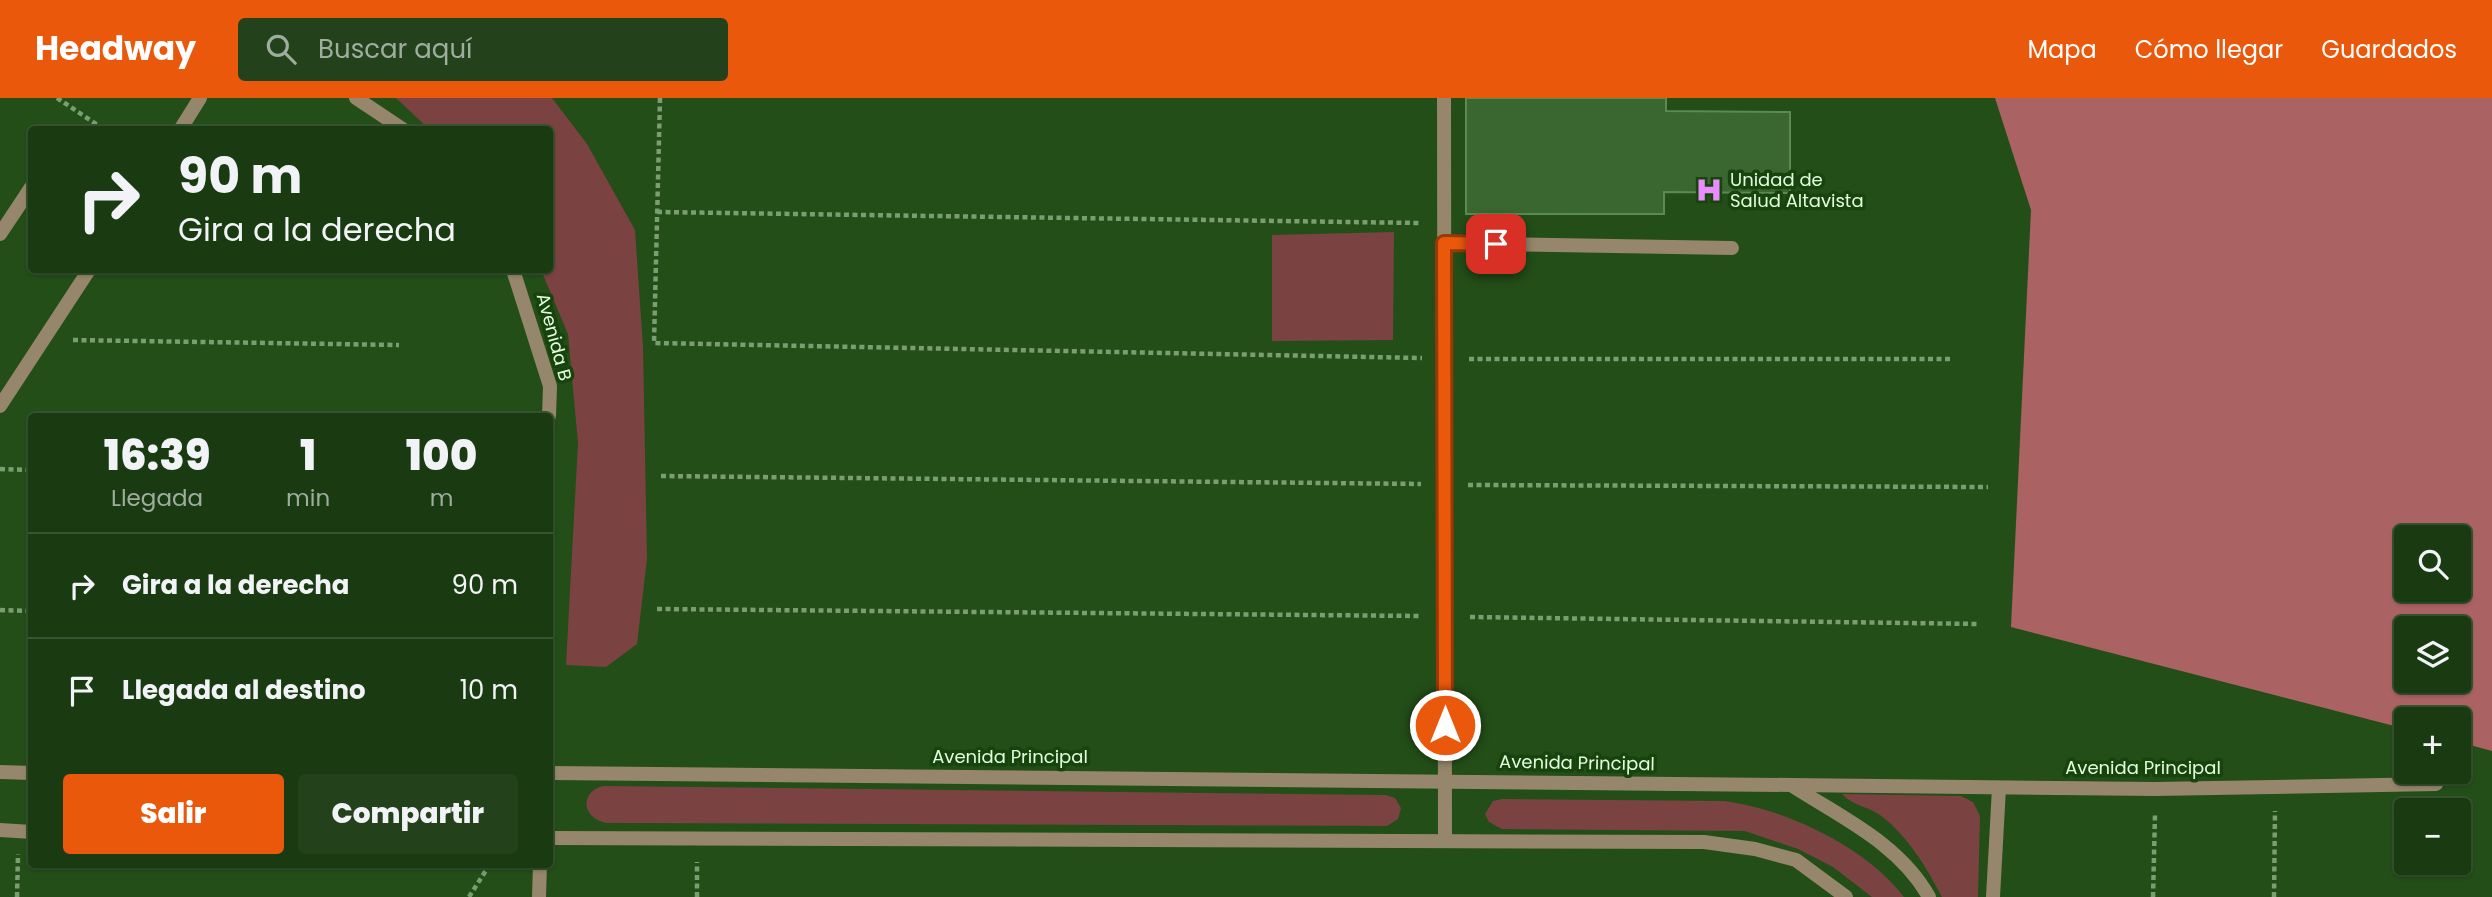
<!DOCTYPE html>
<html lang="es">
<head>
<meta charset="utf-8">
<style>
	:root { --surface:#1a3a12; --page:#23411b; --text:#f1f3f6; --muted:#9fad9f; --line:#385432; --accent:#ea580c }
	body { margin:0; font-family:Poppins,sans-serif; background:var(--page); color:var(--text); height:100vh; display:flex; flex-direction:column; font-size:26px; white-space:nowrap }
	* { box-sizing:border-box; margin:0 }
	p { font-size:23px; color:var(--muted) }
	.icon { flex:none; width:38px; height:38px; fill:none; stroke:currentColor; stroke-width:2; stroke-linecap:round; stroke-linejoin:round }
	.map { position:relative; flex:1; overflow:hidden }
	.details { position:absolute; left:28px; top:315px; width:525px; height:455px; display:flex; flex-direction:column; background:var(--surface); border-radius:7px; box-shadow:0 2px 5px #0004,0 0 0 2px var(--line) }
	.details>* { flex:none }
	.top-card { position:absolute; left:28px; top:28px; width:525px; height:147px; border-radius:7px; box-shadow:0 2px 5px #0004,0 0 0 2px var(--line); background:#1a3a12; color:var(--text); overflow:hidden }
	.buttons { position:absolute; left:2394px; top:427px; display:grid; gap:14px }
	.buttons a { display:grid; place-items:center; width:77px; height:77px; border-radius:7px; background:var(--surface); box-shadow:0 2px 5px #0004,0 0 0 2px var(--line); font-size:35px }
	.pin { position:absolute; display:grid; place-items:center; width:60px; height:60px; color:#fff; margin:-30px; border-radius:14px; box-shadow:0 4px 10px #0006 }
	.me { position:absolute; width:77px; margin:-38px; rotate:0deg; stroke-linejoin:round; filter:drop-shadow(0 0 5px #0008) }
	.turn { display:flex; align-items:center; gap:24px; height:147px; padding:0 35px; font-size:32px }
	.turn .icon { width:91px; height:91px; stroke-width:2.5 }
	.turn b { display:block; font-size:49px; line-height:60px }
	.eta { display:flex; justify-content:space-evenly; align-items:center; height:119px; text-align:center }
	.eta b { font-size:42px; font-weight:800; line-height:49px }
	.cta { display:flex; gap:14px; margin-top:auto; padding:14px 35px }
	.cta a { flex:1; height:80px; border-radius:7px; background:var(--accent); color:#fff; font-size:28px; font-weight:800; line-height:80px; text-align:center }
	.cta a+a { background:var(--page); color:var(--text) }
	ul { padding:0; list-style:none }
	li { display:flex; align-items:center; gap:21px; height:105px; padding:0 35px; border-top:2px solid var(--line) }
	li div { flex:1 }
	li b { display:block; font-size:26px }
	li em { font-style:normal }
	header { display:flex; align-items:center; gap:42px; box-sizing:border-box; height:98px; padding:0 35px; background:var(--accent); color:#fff }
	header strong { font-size:33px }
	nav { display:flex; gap:38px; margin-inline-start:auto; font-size:24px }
	.search { width:490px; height:63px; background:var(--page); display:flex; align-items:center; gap:18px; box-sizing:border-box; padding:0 24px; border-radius:7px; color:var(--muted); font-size:26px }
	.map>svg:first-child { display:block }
	.green { fill:#7b4242 }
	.forest { fill:#ab6262; fill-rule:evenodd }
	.building { fill:#3a6630; stroke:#5d8a53; stroke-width:2 }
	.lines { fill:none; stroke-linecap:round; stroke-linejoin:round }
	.path { stroke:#7a9d72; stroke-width:4.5; stroke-dasharray:5 3.5; stroke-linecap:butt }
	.service { stroke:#96866b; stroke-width:14 }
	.minor { stroke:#96866b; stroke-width:14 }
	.tertiary { stroke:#96866b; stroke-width:14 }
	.route-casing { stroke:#983908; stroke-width:18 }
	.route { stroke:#ea580c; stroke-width:12 }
	.labels { text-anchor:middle; stroke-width:7; stroke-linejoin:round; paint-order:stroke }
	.poi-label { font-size:18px; fill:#e3fcde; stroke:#17430c; text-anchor:start }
	.street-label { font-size:18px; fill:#e3fcde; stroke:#17430c }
</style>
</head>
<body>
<header>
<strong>Headway</strong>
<div class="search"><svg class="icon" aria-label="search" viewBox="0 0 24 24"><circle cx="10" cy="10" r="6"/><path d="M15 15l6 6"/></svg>Buscar aquí</div>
<nav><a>Mapa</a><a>Cómo llegar</a><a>Guardados</a></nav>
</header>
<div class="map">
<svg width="2492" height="799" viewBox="0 0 2492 799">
	<rect width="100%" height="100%" fill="#234e18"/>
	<g class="green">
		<polygon points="396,0 552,0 587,46 635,132 643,249 647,461 637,546 606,569 566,567 578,345 568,236 541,172 550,172 550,32 429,31"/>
		<polygon points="1394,134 1393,242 1272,243 1272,137"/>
		<path d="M603 688 1386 697 1395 700 1401 710 1398 721 1387 728 607 725C583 721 578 695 603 688Z"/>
		<path d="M1842 696 1961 698 1973 704 1980 718 1978 799H1942C1927 770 1907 737 1880 717 1867 708 1853 708 1842 696Z"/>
		<path d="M1502 701 1724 703C1786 711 1866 749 1904 799H1872L1833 769 1798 751 1745 733 1502 731 1489 724 1485 716 1493 703Z"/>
	</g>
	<path class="forest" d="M1995 0H2492V653L2459 644V621H2406V631L2011 529 2031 112ZM2406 439H2459V492H2406ZM2406 530H2459V583H2406Z"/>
	<polygon class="building" points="1466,0 1666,0 1666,13 1790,14 1790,95 1664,94 1664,116 1466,116"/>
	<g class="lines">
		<g class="path">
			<polyline points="57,0 105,32"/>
			<polyline points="660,0 654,245 1422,260"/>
			<polyline points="657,114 1419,125"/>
			<polyline points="73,242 399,247"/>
			<polyline points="1469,261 1951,261"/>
			<polyline points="0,371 32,372"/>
			<polyline points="661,378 1421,386"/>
			<polyline points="1468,387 1988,389"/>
			<polyline points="657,511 1419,518"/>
			<polyline points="0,512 32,513"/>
			<polyline points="1470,519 1980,526"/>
			<polyline points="17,799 18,756"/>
			<polyline points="469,799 490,766"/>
			<polyline points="697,799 697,764"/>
			<polyline points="2153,799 2155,716"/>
			<polyline points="2274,799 2275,713"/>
		</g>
		<polyline class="service" points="1444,145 1732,150"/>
		<g class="minor">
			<polyline points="356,0 404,32"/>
			<polyline points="1444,0 1445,743"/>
			<polyline points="180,32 200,0"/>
			<polyline points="0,136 32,88"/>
			<polyline points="513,172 550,288 549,318"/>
			<polyline points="0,308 89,172"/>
			<polyline points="1791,687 2155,691 2436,686"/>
			<polyline points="539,799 540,766"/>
			<polyline points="1993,799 1999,690"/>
		</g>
		<g class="tertiary">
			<polyline points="0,674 32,675"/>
			<path d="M550 675 1791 687C1840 719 1899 745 1929 799"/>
			<polyline points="0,732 32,734"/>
			<polyline points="550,740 1704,744 1755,751 1796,762 1846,799"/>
		</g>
	</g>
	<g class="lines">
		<g class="route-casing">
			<polyline id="route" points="1445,627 1444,145 1496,146"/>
		</g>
		<use href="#route" class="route"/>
	</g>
	<defs>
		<g id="hospital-bare" transform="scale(2.1)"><path d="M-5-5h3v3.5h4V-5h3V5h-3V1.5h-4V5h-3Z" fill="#e98dfe" stroke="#17430c" stroke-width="2.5" paint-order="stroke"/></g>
	</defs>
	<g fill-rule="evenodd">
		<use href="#hospital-bare" x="1709" y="92"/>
	</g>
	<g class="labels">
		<g class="poi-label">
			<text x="1730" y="88">Unidad de<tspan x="1730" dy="21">Salud Altavista</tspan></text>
		</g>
		<g class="street-label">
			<text transform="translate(554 239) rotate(75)" y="6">Avenida B</text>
			<text x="1010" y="665">Avenida Principal</text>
			<text transform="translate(1577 665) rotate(1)" y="6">Avenida Principal</text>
			<text x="2143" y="676">Avenida Principal</text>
		</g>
	</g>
</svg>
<div class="buttons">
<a><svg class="icon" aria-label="search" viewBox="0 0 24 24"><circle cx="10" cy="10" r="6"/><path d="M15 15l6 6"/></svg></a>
<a><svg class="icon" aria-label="layers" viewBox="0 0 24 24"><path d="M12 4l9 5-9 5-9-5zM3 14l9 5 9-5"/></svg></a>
<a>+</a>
<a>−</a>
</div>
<div class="pin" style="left:1496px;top:146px;background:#d93025"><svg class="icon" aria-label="arrive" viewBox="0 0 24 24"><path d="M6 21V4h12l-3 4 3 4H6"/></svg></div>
<svg class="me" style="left:1445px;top:627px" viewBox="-20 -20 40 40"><circle r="17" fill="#ea580c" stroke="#fff" stroke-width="3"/><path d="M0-11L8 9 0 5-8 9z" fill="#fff"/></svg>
<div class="top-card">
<div class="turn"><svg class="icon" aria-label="right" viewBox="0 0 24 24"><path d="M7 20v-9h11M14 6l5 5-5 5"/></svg><div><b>90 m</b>Gira a la derecha</div></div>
</div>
<section class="details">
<div class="eta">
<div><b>16:39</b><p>Llegada</p></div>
<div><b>1</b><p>min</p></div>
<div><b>100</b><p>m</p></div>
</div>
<ul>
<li><svg class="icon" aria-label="right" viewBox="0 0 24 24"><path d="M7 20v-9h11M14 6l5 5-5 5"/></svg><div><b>Gira a la derecha</b></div><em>90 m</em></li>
<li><svg class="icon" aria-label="arrive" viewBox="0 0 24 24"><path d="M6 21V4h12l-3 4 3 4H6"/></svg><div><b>Llegada al destino</b></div><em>10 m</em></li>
</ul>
<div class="cta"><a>Salir</a><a>Compartir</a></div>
</section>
</div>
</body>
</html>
